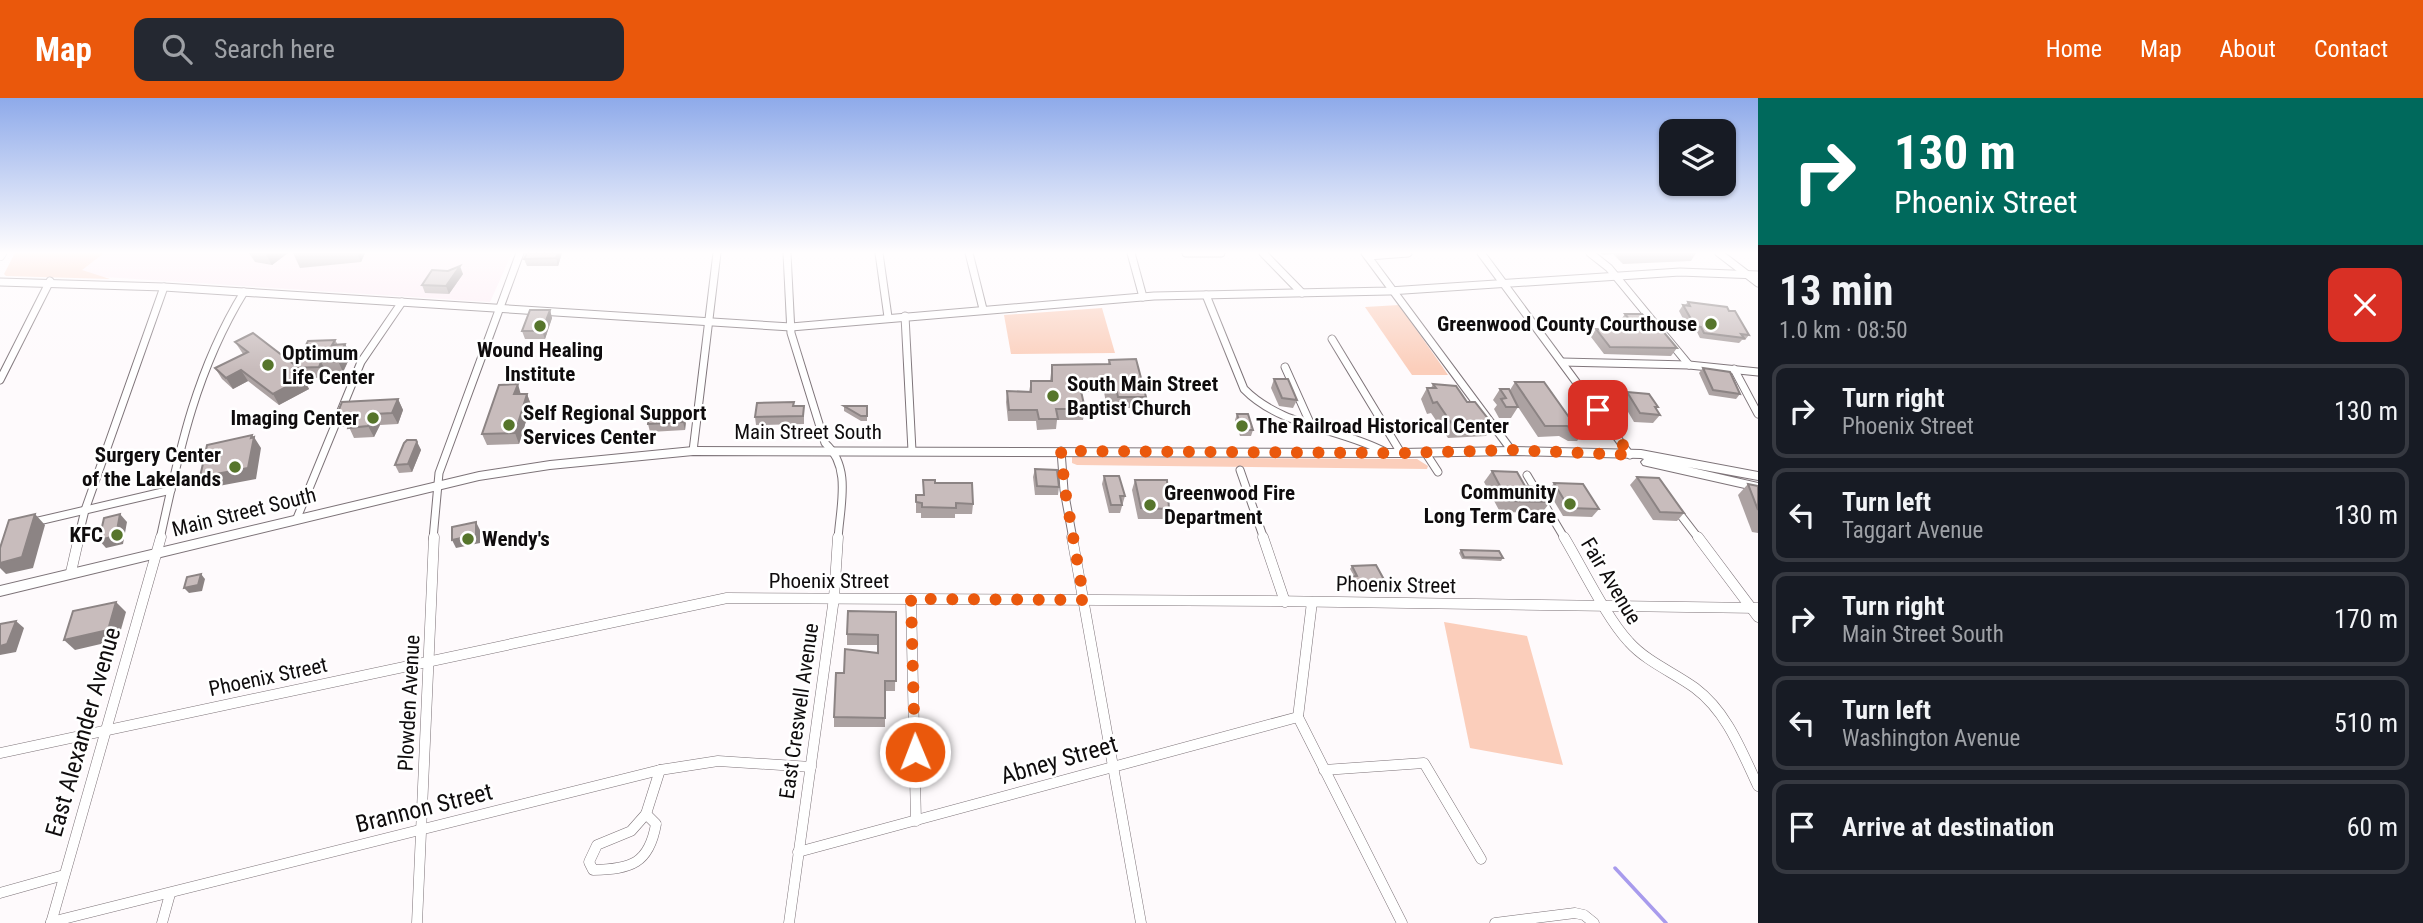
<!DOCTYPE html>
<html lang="en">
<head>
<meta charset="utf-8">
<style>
	:root { --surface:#171b24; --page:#242831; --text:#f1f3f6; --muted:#9ea1a6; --line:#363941; --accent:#ea580c }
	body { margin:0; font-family:"Roboto Condensed",sans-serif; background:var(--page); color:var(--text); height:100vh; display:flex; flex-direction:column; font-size:26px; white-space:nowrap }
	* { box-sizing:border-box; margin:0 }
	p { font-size:23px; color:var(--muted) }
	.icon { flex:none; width:38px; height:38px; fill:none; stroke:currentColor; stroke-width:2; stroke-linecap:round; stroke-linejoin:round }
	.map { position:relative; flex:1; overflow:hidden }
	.panel { display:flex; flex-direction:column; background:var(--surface); width:665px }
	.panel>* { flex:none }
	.hud { background:#00695c; color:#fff; overflow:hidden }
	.buttons { position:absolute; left:1659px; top:21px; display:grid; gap:14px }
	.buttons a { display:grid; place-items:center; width:77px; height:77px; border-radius:14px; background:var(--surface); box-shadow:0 2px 5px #0004; font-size:35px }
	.pin { position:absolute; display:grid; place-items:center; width:60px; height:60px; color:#fff; margin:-30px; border-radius:14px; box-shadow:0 4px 10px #0006 }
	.me { position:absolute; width:77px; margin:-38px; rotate:359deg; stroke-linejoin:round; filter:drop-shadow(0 0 5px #0008) }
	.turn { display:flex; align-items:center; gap:24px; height:147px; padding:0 21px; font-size:32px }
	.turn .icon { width:91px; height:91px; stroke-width:2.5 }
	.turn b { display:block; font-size:49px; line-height:60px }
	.round { display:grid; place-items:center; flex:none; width:74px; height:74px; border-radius:14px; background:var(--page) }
	.head { display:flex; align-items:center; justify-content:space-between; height:119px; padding:0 21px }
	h1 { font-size:42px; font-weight:700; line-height:52px }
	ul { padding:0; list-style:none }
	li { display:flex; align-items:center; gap:21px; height:94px; margin:0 14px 10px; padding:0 7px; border:4px solid var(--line); border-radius:14px }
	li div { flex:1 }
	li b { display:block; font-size:26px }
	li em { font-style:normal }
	header { display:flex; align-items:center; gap:42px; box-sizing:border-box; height:98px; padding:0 35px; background:var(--accent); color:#fff }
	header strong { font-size:33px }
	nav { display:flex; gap:38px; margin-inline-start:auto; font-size:24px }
	.search { width:490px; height:63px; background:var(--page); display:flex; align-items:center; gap:18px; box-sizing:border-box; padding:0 24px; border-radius:14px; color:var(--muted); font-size:26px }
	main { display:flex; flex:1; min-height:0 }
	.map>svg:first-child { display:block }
	.built { fill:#fdeaf3 }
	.green { fill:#fbcebb }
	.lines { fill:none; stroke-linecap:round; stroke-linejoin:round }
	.stream { stroke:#a89bed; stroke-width:3.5 }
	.minor-far1-casing { stroke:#7d7378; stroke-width:9 }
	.minor-casing { stroke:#7d7378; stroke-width:11 }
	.tertiary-casing { stroke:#7d7378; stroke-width:10 }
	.primary-casing { stroke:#7d7378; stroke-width:2 }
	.minor-far1 { stroke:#fff; stroke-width:7 }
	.minor { stroke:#fff; stroke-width:10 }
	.tertiary { stroke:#fff; stroke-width:9 }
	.primary { fill:#fff; fill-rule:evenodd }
	.wall { fill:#aca2a2 }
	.shaded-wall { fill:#8c8484 }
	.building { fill:#c8bcbc; stroke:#8c8484; stroke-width:2 }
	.route { stroke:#ea580c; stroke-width:12; stroke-dasharray:0 21.6 }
	.poi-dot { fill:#56752b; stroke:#fff; stroke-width:2.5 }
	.labels { text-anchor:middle; stroke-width:5; stroke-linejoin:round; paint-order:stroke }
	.poi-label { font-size:21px; font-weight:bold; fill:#0f0c0d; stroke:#fff; text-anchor:start }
	.street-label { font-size:21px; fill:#0f0c0d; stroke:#fff }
	.near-street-label { font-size:24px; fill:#0f0c0d; stroke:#fff }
</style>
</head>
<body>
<header>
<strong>Map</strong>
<div class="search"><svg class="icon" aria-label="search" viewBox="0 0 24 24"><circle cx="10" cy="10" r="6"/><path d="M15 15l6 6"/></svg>Search here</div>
<nav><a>Home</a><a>Map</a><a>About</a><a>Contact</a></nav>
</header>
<main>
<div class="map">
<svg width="1758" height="825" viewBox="0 0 1758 825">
	<rect width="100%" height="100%" fill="#fefafc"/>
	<polygon class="built" points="16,155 512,155 490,204 57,176"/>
	<g class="green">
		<polygon points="15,155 104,155 82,172 110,181 6,178 4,176"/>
		<polygon points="1399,207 1444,271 1448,277 1412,277 1365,209"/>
		<polygon points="1102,210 1115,255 1011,256 1004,217"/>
		<polygon points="1072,359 1417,361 1428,368 1427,371 1077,367 1072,365"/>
		<polygon points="1444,524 1527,538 1563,667 1470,650"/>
	</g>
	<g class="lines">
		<polyline class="stream" points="1615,770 1666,825"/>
		<g class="minor-far1-casing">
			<g id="minor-far1">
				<path d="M787 155 791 235 825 345C852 369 840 408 838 441"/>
				<polyline points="879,155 888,219"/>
				<polyline points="969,155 983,211"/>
				<polyline points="1131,155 1143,199"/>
				<polyline points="1186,155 1221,155"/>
				<polyline points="1263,155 1302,195"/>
				<polyline points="1365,155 1512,353"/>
				<polyline points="1481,155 1630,357"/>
				<polyline points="1590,155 1609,170 1689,267"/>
				<polyline points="1719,155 1758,185"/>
				<polyline points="1368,158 1408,155"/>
				<polyline points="0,184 164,189 791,229 1154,198 1389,193 1680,174 1758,177"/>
				<path d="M1206 197 1244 291C1281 329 1340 330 1385 354"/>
				<polyline points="905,218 912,353"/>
				<polyline points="1332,241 1401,355"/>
				<polyline points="1562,264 1689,267 1758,274"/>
				<polyline points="1285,269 1311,327"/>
				<polyline points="1734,271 1758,316"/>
				<polyline points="0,282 50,183"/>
				<polyline points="693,353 717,155"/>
				<polyline points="1061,353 1064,392 1073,441"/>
				<polyline points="1425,354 1438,374"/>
				<polyline points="1240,372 1264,441"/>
				<polyline points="1527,377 1565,441"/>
				<polyline points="1676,411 1699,441"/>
				<polyline points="297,420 361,264 402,204"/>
				<polyline points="30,425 171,392"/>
				<polyline points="78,441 85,412 164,189"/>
				<path d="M160 441C179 353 196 272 244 194"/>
				<polyline points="433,441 439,375 520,155"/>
			</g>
		</g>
		<g class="minor-casing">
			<g id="minor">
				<polyline points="1072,439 1141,825"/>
				<polyline points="1263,439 1285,504"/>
				<path d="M1564 439C1582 469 1607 521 1629 544 1647 564 1673 574 1695 590 1727 614 1741 652 1758 688"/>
				<polyline points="1698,439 1758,519"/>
				<polyline points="71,474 79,439"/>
				<polyline points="911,501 916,723"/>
				<polyline points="1298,619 1402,825"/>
				<polyline points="1298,619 1312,504"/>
				<polyline points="0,655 727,500 1271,503 1758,510"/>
				<polyline points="1324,672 1424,665 1481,761"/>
				<path d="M646 716 656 726C649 766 631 771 593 772L589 764 597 747 631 733Z"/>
				<polyline points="646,716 660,672"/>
				<polyline points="798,754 1298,619"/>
				<polyline points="0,795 64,777"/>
				<polyline points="51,824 660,672 718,663 811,669"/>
				<polyline points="51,825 161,439"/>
				<polyline points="162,825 170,796"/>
				<polyline points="417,825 434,439"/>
				<polyline points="789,825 834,500 838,439"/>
				<polyline points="1495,825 1575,815 1584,817 1594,825"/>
			</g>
		</g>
		<g class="tertiary-casing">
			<polyline id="tertiary" points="0,158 2,155"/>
		</g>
		<g class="primary-casing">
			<polygon id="primary" points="693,349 1401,351 1512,349 1641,352 1758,374 1758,382 1688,369 1758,385 1758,393 1647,368 1643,367 1641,364 1644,361 1641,360 1512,357 1401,359 693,357 550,371 479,382 0,498 0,488 479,374 550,363"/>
		</g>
		<use href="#minor-far1" class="minor-far1"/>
		<use href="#minor" class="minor"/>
		<use href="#tertiary" class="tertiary"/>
		<use href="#primary" class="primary"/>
	</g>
	<g class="wall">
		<polygon points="249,155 288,155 272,167 255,164"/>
		<polygon points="293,155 365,155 361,164 300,170"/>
		<polygon points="562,155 558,168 527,168 524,161"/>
		<polygon points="1601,155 1696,155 1691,163 1623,166 1613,156 1603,157"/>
		<polygon points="463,176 449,196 425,195 422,187"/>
		<polygon points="1688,204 1729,213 1749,237 1745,242 1742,242 1739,245 1700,240 1697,234 1690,234 1679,213 1683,207 1685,207"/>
		<polygon points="550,212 552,220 545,241 525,241 522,233"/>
		<polygon points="1625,216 1655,232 1677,250 1671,258 1604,256 1591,239 1596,231 1626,231 1620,223"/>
		<polygon points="335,242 338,247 345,246 351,257 343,274 327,275 325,279 304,281 309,291 279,307 248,283 233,291 222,281 215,270 243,256 235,244 296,268"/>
		<polygon points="1109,262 1146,299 1143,310 1115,310 1114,305 1106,305 1104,294 1081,294 1085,311 1083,322 1057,322 1056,331 1037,332 1036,323 1008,323 1006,304 1007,293 1029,294 1031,283 1050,283 1052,267 1108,266"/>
		<polygon points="1703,270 1740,296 1736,301 1709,297 1699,275"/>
		<polygon points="1274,281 1297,302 1293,310 1279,308 1271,290"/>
		<polygon points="1515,284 1585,333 1577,343 1568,343 1559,338 1538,339 1518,309 1511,320 1499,320 1494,311 1497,307 1493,302 1500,291 1510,292"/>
		<polygon points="1433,286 1467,304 1493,327 1486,338 1448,340 1431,315 1427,316 1421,301 1427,290 1431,290"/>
		<polygon points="1627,294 1658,309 1656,311 1660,317 1653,325 1634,324 1621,302"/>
		<polygon points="521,296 527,296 531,307 519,346 487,347 482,336"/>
		<polygon points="398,301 403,312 398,326 380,327 374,339 354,340 349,329 342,329 336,319"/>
		<polygon points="794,308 804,316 804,326 756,327 755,319"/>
		<polygon points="844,308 867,308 867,323 861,323 844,313"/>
		<polygon points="684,315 686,323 685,332 650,334 648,326"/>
		<polygon points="1237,316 1253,332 1251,338 1240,338 1235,322"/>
		<polygon points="416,342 421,352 412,374 399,375 395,367"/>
		<polygon points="1035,371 1059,389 1058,397 1035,397 1033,379"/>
		<polygon points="1492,373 1525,388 1550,404 1542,415 1500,414 1484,384"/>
		<polygon points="1104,378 1125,398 1120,415 1109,415 1102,386"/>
		<polygon points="1637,379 1684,415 1677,423 1653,422 1630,387"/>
		<polygon points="923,382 935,385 973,406 972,416 955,416 955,420 921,420 921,415 916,415 916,397 923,397"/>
		<polygon points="1135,382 1169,411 1165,421 1138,421 1132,392"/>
		<polygon points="1554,385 1599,411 1592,419 1563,418 1548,393"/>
		<polygon points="1748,386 1758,388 1758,435 1752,434 1738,397"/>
		<polygon points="1461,452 1503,460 1501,463 1462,461 1459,455"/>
		<polygon points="1352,468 1388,489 1387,491 1351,494 1344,481 1345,479 1354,478 1350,471"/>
		<polygon points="896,514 895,593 885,593 885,629 834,629 834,619 844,575 878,555 878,547 847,547 847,536"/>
	</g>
	<g class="shaded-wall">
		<polygon points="265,155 288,155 272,167"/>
		<polygon points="357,155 365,155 361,164"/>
		<polygon points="558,155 562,155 558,168 556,160"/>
		<polygon points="460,168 463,176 449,196 446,188"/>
		<polygon points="550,212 552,220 545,241 542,233"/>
		<polygon points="345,246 351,257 343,274 338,263"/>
		<polygon points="321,264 327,275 325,279 319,269"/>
		<polygon points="241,272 248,283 233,291 226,280"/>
		<polygon points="301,275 309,291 279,307 273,296"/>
		<polygon points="518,286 521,297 514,296"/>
		<polygon points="527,296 531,307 519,346 515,335"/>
		<polygon points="398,301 403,312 398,326 392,315"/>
		<polygon points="684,315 686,323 685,332 683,324"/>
		<polygon points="375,316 380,327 374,339 368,328"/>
		<polygon points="252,337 254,341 254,339 261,350 256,381 208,390 200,379 251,340"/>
		<polygon points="416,342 421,352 412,374 408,366"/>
		<polygon points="35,416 45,427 33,470 6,476 0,470 0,465"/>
		<polygon points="120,416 127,424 123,446 106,450 99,442"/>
		<polygon points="476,424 480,432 480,445 456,450 452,442"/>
		<polygon points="201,476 205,481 202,493 189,495 184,490"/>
		<polygon points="116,504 126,514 118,542 75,552 64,542"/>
		<polygon points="16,523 24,530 16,554 0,557 0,548"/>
	</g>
	<g class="building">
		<polygon points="527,155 558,155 556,160 524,161"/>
		<polygon points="460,168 446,188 422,187 432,172 448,173"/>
		<polygon points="1688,204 1727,209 1729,213 1735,213 1749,237 1741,236 1744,240 1704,235 1701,229 1695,228 1683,207 1690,208"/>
		<polygon points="530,212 550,212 542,233 522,233"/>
		<polygon points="1625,216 1642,216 1655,232 1662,232 1677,250 1610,249 1596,231 1638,232"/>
		<polygon points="253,235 296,268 308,243 335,242 332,247 345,246 338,263 321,264 319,269 294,270 301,275 298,276 303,280 273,296 241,272 226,280 215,270 248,254 235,244"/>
		<polygon points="1136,261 1146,299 1118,299 1117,294 1108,294 1106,283 1079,284 1085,311 1056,311 1058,321 1039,321 1037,312 1009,312 1007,293 1031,294 1031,283 1052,283 1052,267 1110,266 1109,262"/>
		<polygon points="1703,270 1730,274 1740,296 1713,292"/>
		<polygon points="1274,281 1288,281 1297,302 1282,300"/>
		<polygon points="1515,284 1544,284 1571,322 1578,324 1585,333 1576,333 1567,328 1545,328"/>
		<polygon points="518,286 514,296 527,296 515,335 482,336 499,287"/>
		<polygon points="1433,286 1456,288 1467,304 1475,304 1493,327 1454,329 1437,304 1433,305 1427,290 1436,290"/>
		<polygon points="1500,291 1509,291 1518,309 1506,309 1501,301 1506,300"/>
		<polygon points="1627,294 1649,296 1658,309 1655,309 1660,317 1640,315"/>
		<polygon points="398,301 392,315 375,316 368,328 348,330 351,318 336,319 342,304"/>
		<polygon points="794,304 793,308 804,308 803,318 755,319 757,305"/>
		<polygon points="844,308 867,308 867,318 861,318"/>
		<polygon points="684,315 683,324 648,326 649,316"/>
		<polygon points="1237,316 1248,316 1253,332 1242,332"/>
		<polygon points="252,337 251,340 254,339 248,370 200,379 207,347"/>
		<polygon points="407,342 416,342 417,344 408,366 395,367 404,345"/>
		<polygon points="1035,371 1057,372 1059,389 1037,388"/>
		<polygon points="1492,373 1517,374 1525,388 1542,390 1550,404 1508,403"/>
		<polygon points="1104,378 1119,378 1125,398 1120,398 1122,407 1111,407"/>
		<polygon points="1637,379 1659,380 1684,415 1660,414"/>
		<polygon points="923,382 935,382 935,385 972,385 973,406 956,405 956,410 922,409 922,405 916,404 916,397 924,397"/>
		<polygon points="1135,382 1167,382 1169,411 1141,410"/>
		<polygon points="1554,385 1583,386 1599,411 1569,410"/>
		<polygon points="1748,386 1758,388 1758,412"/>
		<polygon points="35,416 22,459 0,465 0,450 9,422"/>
		<polygon points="120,416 116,438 99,442 104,420"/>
		<polygon points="476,424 476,437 452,442 452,429"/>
		<polygon points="1461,452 1499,453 1503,460 1464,459"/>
		<polygon points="1376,467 1388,489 1352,492 1345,479 1357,478 1352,468"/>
		<polygon points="201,476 198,487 184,490 187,479"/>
		<polygon points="116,504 108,532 64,542 73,513"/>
		<polygon points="848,513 896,514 896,583 885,583 885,620 834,619 836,575 844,575 845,551 878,555 878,537 847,536"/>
		<polygon points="16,523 7,546 0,548 0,526"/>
	</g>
	<linearGradient id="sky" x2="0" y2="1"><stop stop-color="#8eaaea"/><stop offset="0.57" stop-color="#fffdfe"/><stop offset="1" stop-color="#fffdfe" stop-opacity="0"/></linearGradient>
	<rect width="1758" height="271" fill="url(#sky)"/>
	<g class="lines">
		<polyline class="route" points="915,654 911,501 1084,502 1065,392 1061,353 1401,355 1512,352 1630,357 1598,312"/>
	</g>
	<g class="poi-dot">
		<circle cx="1711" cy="226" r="7"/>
		<circle cx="540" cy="228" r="7"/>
		<circle cx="268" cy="267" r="7"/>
		<circle cx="1053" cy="298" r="7"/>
		<circle cx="373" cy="320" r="7"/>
		<circle cx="509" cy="327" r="7"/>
		<circle cx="1242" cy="328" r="7"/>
		<circle cx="235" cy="369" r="7"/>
		<circle cx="1570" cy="406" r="7"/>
		<circle cx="1150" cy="407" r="7"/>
		<circle cx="117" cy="437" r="7"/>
		<circle cx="468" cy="441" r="7"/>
	</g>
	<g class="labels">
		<g class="poi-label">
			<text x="1697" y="233" text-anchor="end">Greenwood County Courthouse</text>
			<text x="540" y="259" text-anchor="middle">Wound Healing<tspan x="540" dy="24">Institute</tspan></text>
			<text x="282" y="262">Optimum<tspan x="282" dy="24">Life Center</tspan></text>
			<text x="1067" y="293">South Main Street<tspan x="1067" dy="24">Baptist Church</tspan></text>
			<text x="523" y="322">Self Regional Support<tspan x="523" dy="24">Services Center</tspan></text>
			<text x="359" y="327" text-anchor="end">Imaging Center</text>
			<text x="1256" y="335">The Railroad Historical Center</text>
			<text x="221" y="364" text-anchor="end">Surgery Center<tspan x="221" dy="24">of the Lakelands</tspan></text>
			<text x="1556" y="401" text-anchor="end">Community<tspan x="1556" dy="24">Long Term Care</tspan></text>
			<text x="1164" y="402">Greenwood Fire<tspan x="1164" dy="24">Department</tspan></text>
			<text x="103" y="444" text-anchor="end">KFC</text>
			<text x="482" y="448">Wendy's</text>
		</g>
		<g class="street-label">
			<text x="808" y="341">Main Street South</text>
			<text transform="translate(244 414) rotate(-14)" y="7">Main Street South</text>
			<text x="829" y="490">Phoenix Street</text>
			<text transform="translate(1611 483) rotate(59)" y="7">Fair Avenue</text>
			<text transform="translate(1396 487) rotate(1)" y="7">Phoenix Street</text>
			<text transform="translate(268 579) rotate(-12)" y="7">Phoenix Street</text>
			<text transform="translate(409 605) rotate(-87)" y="7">Plowden Avenue</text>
			<text transform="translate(799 613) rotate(-82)" y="7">East Creswell Avenue</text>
		</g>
		<g class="near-street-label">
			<text transform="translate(83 634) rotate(-74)" y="8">East Alexander Avenue</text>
			<text transform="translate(1059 662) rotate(-16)" y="8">Abney Street</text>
			<text transform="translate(424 710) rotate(-14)" y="8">Brannon Street</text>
		</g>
	</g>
</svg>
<div class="buttons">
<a><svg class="icon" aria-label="layers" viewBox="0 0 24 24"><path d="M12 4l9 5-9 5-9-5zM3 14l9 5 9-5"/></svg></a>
</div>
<div class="pin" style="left:1598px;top:312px;background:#d93025"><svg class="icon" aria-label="arrive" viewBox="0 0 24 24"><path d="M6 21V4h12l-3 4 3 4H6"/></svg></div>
<svg class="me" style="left:915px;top:654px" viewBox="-20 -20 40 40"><circle r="17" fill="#ea580c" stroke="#fff" stroke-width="3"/><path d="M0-11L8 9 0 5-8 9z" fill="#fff"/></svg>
</div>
<section class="panel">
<div class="hud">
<div class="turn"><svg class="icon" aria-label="right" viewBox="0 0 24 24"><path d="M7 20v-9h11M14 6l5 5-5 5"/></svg><div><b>130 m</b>Phoenix Street</div></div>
</div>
<div class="head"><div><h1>13 min</h1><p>1.0 km · 08:50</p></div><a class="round" style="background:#d93025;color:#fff"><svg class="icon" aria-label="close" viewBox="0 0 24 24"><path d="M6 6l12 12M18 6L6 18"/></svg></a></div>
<ul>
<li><svg class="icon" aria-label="right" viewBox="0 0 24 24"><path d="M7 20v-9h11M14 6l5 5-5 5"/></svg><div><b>Turn right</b><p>Phoenix Street</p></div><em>130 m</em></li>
<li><svg class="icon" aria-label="left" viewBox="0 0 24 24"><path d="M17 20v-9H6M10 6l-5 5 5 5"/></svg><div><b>Turn left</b><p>Taggart Avenue</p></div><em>130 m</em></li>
<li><svg class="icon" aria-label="right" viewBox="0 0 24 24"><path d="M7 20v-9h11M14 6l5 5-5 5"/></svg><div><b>Turn right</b><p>Main Street South</p></div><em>170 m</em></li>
<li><svg class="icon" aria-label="left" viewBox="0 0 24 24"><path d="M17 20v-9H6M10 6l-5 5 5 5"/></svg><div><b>Turn left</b><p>Washington Avenue</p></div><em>510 m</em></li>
<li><svg class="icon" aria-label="arrive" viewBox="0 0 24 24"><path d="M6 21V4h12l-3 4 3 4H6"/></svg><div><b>Arrive at destination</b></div><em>60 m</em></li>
</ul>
</section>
</main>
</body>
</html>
